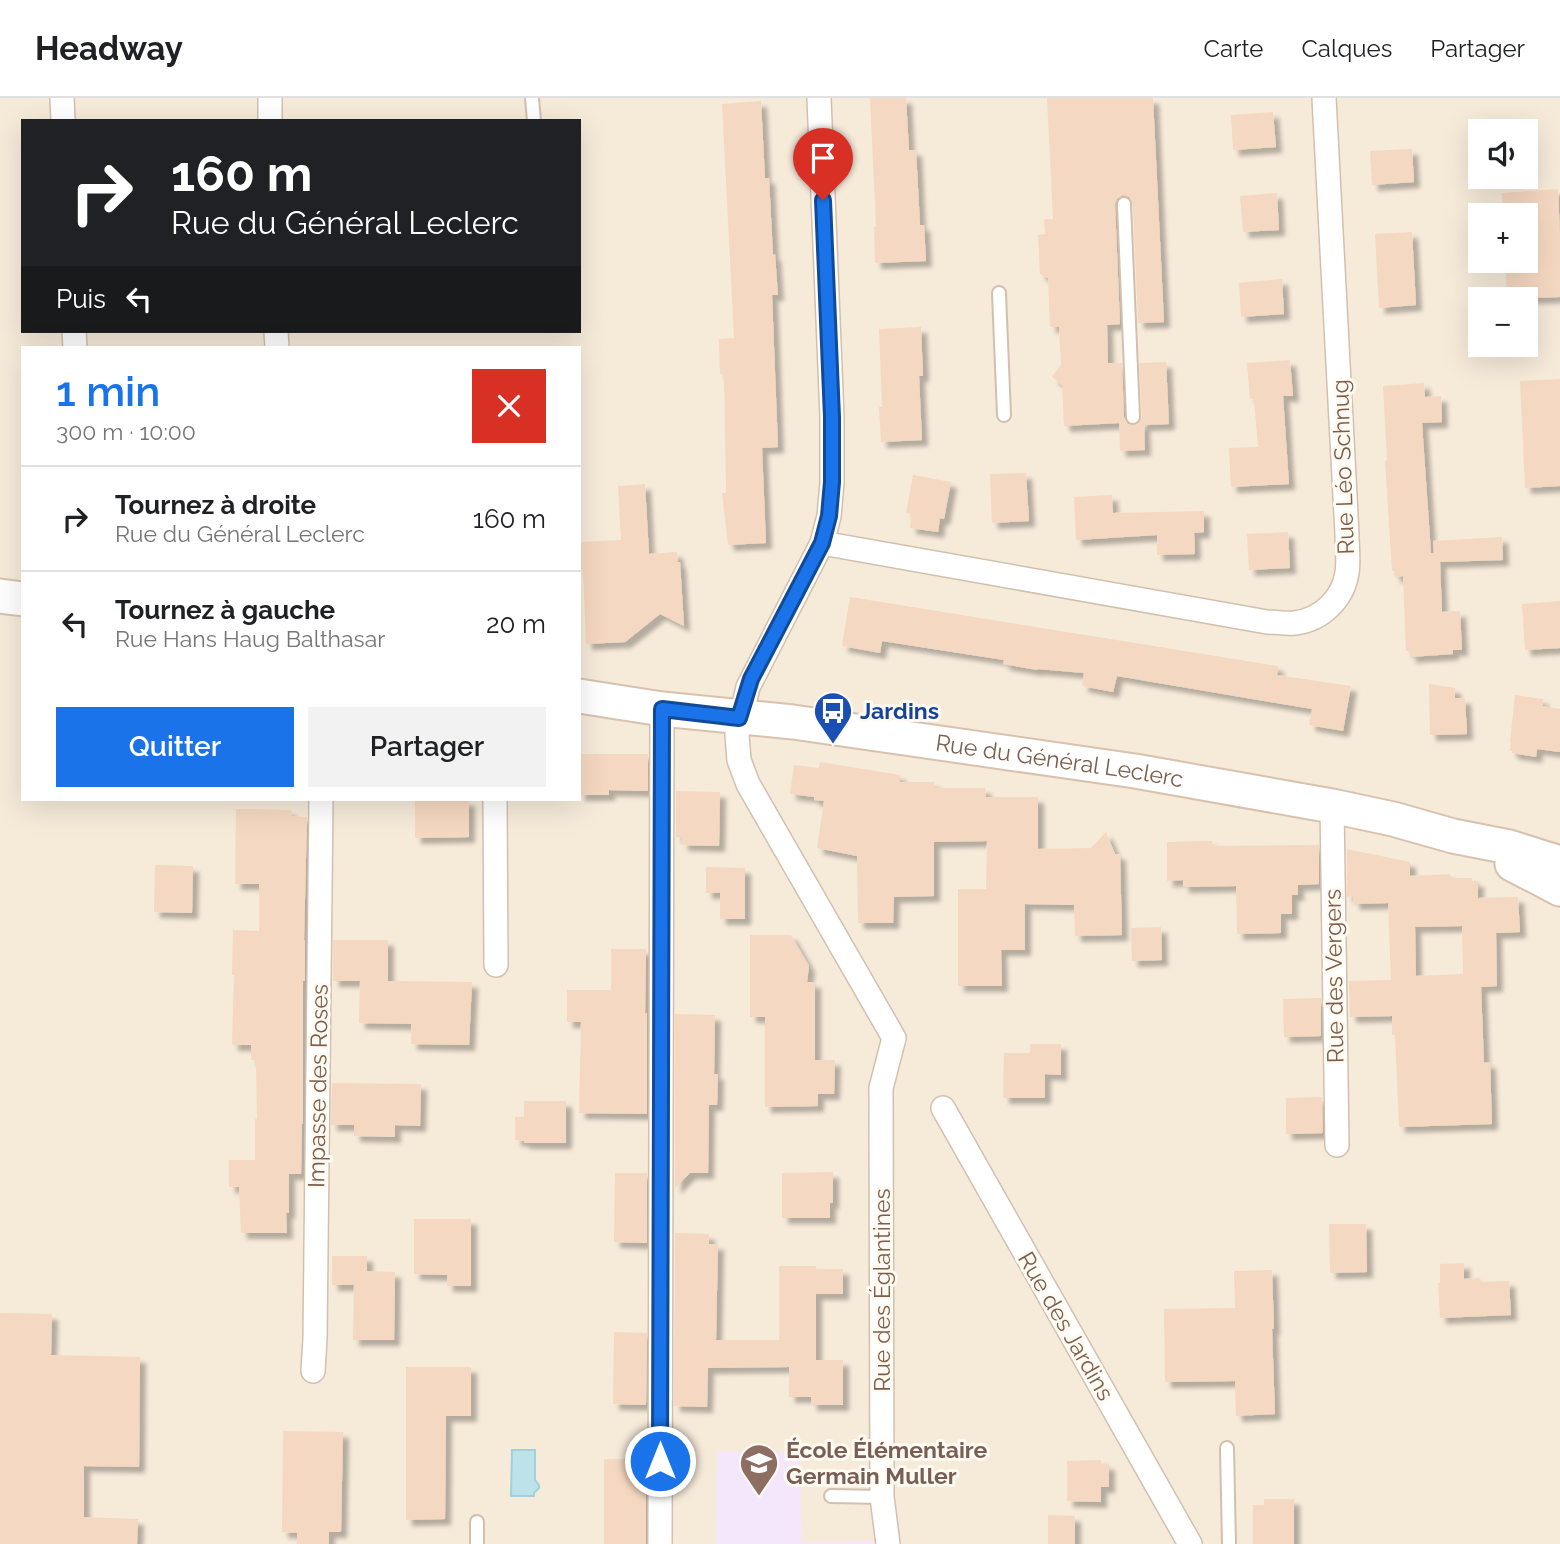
<!DOCTYPE html>
<html lang="fr">
<head>
<meta charset="utf-8">
<style>
	:root { --surface:#fff; --page:#f2f2f2; --text:#202124; --muted:#757577; --line:#e0e0e0; --accent:#1a73e8 }
	body { margin:0; font-family:Raleway,sans-serif; background:var(--page); color:var(--text); height:100vh; display:flex; flex-direction:column; font-size:26px; white-space:nowrap }
	* { box-sizing:border-box; margin:0 }
	p { font-size:23px; color:var(--muted) }
	.icon { flex:none; width:38px; height:38px; fill:none; stroke:currentColor; stroke-width:2; stroke-linecap:round; stroke-linejoin:round }
	.map { position:relative; flex:1; overflow:hidden }
	.panel { position:absolute; left:21px; top:248px; width:560px; height:455px; display:flex; flex-direction:column; background:var(--surface); border-radius:0px; box-shadow:0 7px 28px #0002 }
	.panel>* { flex:none }
	.banner { position:absolute; left:21px; top:21px; width:560px; height:214px; border-radius:0px; box-shadow:0 7px 28px #0002; background:#202124; color:#fff; overflow:hidden }
	.tools { position:absolute; left:1468px; top:21px; display:grid; gap:14px }
	.tools a { display:grid; place-items:center; width:70px; height:70px; border-radius:0px; background:var(--surface); box-shadow:0 7px 28px #0002; font-size:35px }
	.pin { position:absolute; display:grid; place-items:center; width:60px; height:60px; color:#fff; margin:-72px -30px; border-radius:50% 50% 50% 0; rotate:-45deg; box-shadow:0 0 7px #0007 }
	.pin .icon { rotate:45deg }
	.me { position:absolute; width:77px; margin:-38px; rotate:0deg; stroke-linejoin:round; filter:drop-shadow(0 0 5px #0008) }
	.turn { display:flex; align-items:center; gap:24px; height:147px; padding:0 35px; font-size:32px }
	.turn .icon { width:91px; height:91px; stroke-width:2.5 }
	.turn b { display:block; font-size:49px; line-height:60px }
	.then { display:flex; align-items:center; height:66px; padding:0 35px; background:#0003; gap:14px; font-size:26px }
	.round { display:grid; place-items:center; flex:none; width:74px; height:74px; border-radius:0px; background:var(--page) }
	.headline { display:flex; align-items:center; justify-content:space-between; height:119px; padding:0 35px }
	h1 { font-size:42px; font-weight:600; line-height:52px; color:var(--accent) }
	.cta { display:flex; gap:14px; margin-top:auto; padding:14px 35px }
	.cta a { flex:1; height:80px; border-radius:0px; background:var(--accent); color:#fff; font-size:28px; font-weight:600; line-height:80px; text-align:center }
	.cta a+a { background:var(--page); color:var(--text) }
	ul { padding:0; list-style:none }
	li { display:flex; align-items:center; gap:21px; height:105px; padding:0 35px; border-top:2px solid var(--line) }
	li div { flex:1 }
	li b { display:block; font-size:26px }
	li em { font-style:normal }
	header { display:flex; align-items:center; gap:42px; box-sizing:border-box; height:98px; padding:0 35px; background:var(--surface); border-bottom:2px solid var(--line) }
	header strong { font-size:33px }
	nav { display:flex; gap:38px; margin-inline-start:auto; font-size:24px }
	.map>svg:first-child { display:block }
	.residential { fill:#f6ead9; fill-rule:evenodd }
	.education { fill:#f4e7fb }
	.water { fill:#bde2ea; stroke:#a2d1dd; stroke-width:2 }
	.building { fill:#f5d8c1; fill-rule:evenodd; filter:url(#shadow) }
	.lines { fill:none; stroke-linecap:round; stroke-linejoin:round }
	.service-casing { stroke:#d2c0af; stroke-width:16 }
	.minor-casing { stroke:#d2c0af; stroke-width:26 }
	.secondary-casing { stroke:#d8c2ae; stroke-width:37 }
	.service { stroke:#fff; stroke-width:12 }
	.minor { stroke:#fff; stroke-width:23 }
	.secondary { stroke:#fff; stroke-width:33 }
	.route-casing { stroke:#114b97; stroke-width:18 }
	.route { stroke:#1a73e8; stroke-width:12 }
	.labels { text-anchor:middle; stroke-width:6; stroke-linejoin:round; paint-order:stroke }
	.street-label { font-size:23px; fill:#7c5e4b; stroke:#fffbf3 }
	.transit-label { font-size:23px; font-weight:bold; fill:#164399; stroke:#fffbf3; text-anchor:start }
	.education-label { font-size:23px; font-weight:bold; fill:#785e54; stroke:#fffbf3; text-anchor:start }
</style>
</head>
<body>
<header>
<strong>Headway</strong>
<nav><a>Carte</a><a>Calques</a><a>Partager</a></nav>
</header>
<div class="map">
<svg width="1560" height="1446" viewBox="0 0 1560 1446">
	<defs>
		<filter id="shadow"><feDropShadow dx="6" dy="6" stdDeviation="2" flood-color="#0004"/></filter>
	</defs>
	<rect width="100%" height="100%" fill="#fef7eb"/>
	<path class="residential" d="M0 0H1560V1446H0ZM23 23H579V233H23ZM1480 33H1526V79H1480ZM1480 117H1526V163H1480ZM1480 201H1526V247H1480ZM23 250H579V702H23Z"/>
	<polygon class="education" points="717,1353 800,1355 802,1444 876,1443 876,1446 716,1446"/>
	<polygon class="water" points="512,1352 535,1352 535,1382 539,1387 539,1390 534,1395 534,1398 511,1398"/>
	<g class="building">
		<polygon points="870,0 906,0 909,52 916,52 920,127 924,127 926,163 875,165 874,129 876,129"/>
		<polygon points="1047,0 1153,0 1164,224 1138,225 1133,106 1129,99 1123,97 1117,101 1115,106 1120,226 1107,227 1108,265 1122,265 1124,319 1128,326 1137,327 1142,319 1139,265 1166,264 1169,326 1144,327 1145,352 1120,353 1119,325 1064,328 1062,287 1052,279 1061,266 1059,229 1050,229 1048,180 1040,176 1038,137 1045,136 1044,121 1053,121"/>
		<polygon points="761,3 765,80 769,80 773,157 775,156 778,197 772,197 778,349 762,350 766,445 728,447 722,395 726,395 726,390 724,276 720,276 719,241 734,240 722,6"/>
		<polygon points="1273,14 1276,49 1233,52 1231,17"/>
		<polygon points="1412,51 1414,84 1372,87 1370,53"/>
		<polygon points="1558,91 1560,138 1560,199 1507,201 1505,163 1526,163 1526,117 1503,117 1502,95"/>
		<polygon points="1277,95 1279,132 1243,134 1240,98"/>
		<polygon points="1412,134 1416,207 1379,210 1375,136"/>
		<polygon points="1282,181 1284,216 1241,219 1239,185"/>
		<polygon points="921,229 923,278 919,278 922,342 881,344 879,309 882,309 879,231"/>
		<polygon points="1290,262 1293,298 1283,298 1289,386 1231,389 1229,350 1258,349 1254,301 1250,301 1247,265"/>
		<polygon points="1560,281 1560,388 1525,390 1520,283"/>
		<polygon points="1424,285 1425,299 1441,298 1442,324 1422,325 1431,455 1434,455 1433,443 1502,439 1503,462 1440,464 1442,514 1460,513 1462,552 1453,552 1453,556 1410,559 1410,553 1406,553 1403,478 1395,479 1394,473 1392,473 1385,363 1387,362 1383,288"/>
		<polygon points="1026,375 1029,423 992,425 990,376"/>
		<polygon points="913,377 951,384 944,421 940,420 938,434 910,430 912,416 906,415"/>
		<polygon points="645,386 649,456 677,454 678,464 680,464 684,528 660,516 625,544 586,546 583,471 579,471 579,444 621,442 618,388"/>
		<polygon points="1112,397 1113,415 1204,413 1204,434 1194,435 1195,456 1157,457 1157,437 1076,442 1074,399"/>
		<polygon points="1288,434 1290,470 1249,472 1247,436"/>
		<polygon points="850,499 1278,568 1277,577 1351,588 1343,633 1309,627 1312,611 1117,578 1113,594 1082,588 1084,575 1038,571 1037,572 1003,566 1004,562 882,543 880,555 842,548"/>
		<polygon points="1560,503 1560,550 1525,552 1522,506"/>
		<polygon points="1429,586 1455,590 1455,600 1465,600 1467,636 1430,637"/>
		<polygon points="1515,597 1543,601 1542,608 1560,611 1560,654 1537,651 1536,659 1512,655 1512,653 1510,653 1511,644 1510,644"/>
		<polygon points="579,656 648,656 648,693 609,692 609,697 579,697"/>
		<polygon points="820,664 900,677 900,684 934,684 934,690 985,690 986,699 1038,699 1038,751 1091,750 1106,734 1115,756 1120,756 1122,837 1075,838 1074,807 1025,806 1025,852 1001,852 1002,888 958,888 958,791 986,791 987,743 934,744 934,798 894,799 893,825 858,825 857,758 817,750 824,703 814,702 814,699 790,696 794,667 819,670"/>
		<polygon points="676,693 720,694 719,748 682,747 682,739 676,739"/>
		<polygon points="415,702 469,702 469,739 415,740"/>
		<polygon points="236,711 291,712 291,718 307,719 304,842 305,842 305,883 303,883 303,1026 302,1026 301,1076 289,1076 289,1115 286,1115 287,1135 241,1135 239,1089 229,1089 229,1062 255,1062 255,1021 257,1021 256,962 251,962 251,947 232,947 234,877 232,877 233,832 259,833 259,786 235,786"/>
		<polygon points="1212,743 1212,748 1319,747 1319,786 1298,787 1298,797 1292,797 1292,816 1281,816 1281,835 1237,836 1236,788 1183,789 1183,782 1167,783 1167,744"/>
		<path d="M1347 751 1410 764V778L1449 776 1453 780H1472V783H1478V800L1518 799 1520 834 1496 835 1497 888 1481 889 1484 965 1490 964 1492 1026 1399 1029 1395 937H1392V918L1350 919 1349 883 1391 882 1388 805 1354 806 1353 798 1347 799ZM1462 828 1463 876 1416 878 1415 829Z"/>
		<polygon points="155,767 193,768 192,815 154,814"/>
		<polygon points="706,769 745,770 745,821 720,821 720,795 706,795"/>
		<polygon points="1161,829 1162,862 1132,863 1131,830"/>
		<polygon points="750,837 791,837 809,868 807,884 815,884 815,962 835,962 834,996 818,996 818,1008 765,1009 765,919 750,919"/>
		<polygon points="333,842 388,842 388,883 472,884 469,947 411,946 411,926 359,925 360,883 333,883"/>
		<polygon points="611,851 646,851 645,915 647,915 647,1016 579,1015 581,924 567,924 567,892 611,892"/>
		<polygon points="1321,900 1321,938 1284,939 1283,901"/>
		<polygon points="675,916 715,917 714,976 718,976 717,1007 709,1007 708,1075 690,1075 675,1090"/>
		<polygon points="1030,946 1061,946 1061,977 1045,976 1045,1000 1003,1000 1004,955 1030,955"/>
		<polygon points="332,985 421,986 420,1028 395,1027 395,1039 354,1038 354,1027 331,1027"/>
		<polygon points="1322,999 1323,1035 1286,1036 1286,1000"/>
		<polygon points="524,1003 566,1003 566,1045 524,1045 524,1043 515,1042 515,1019 524,1019"/>
		<polygon points="833,1074 833,1105 830,1105 830,1120 782,1120 782,1075"/>
		<polygon points="615,1075 647,1075 647,1145 614,1144"/>
		<polygon points="414,1121 471,1121 471,1188 447,1188 447,1177 414,1176"/>
		<polygon points="1329,1126 1366,1126 1367,1174 1330,1175"/>
		<polygon points="675,1135 709,1136 709,1146 718,1146 716,1242 779,1242 779,1168 816,1168 816,1171 843,1171 843,1196 816,1196 816,1262 843,1262 843,1307 811,1307 811,1299 789,1299 789,1269 708,1270 707,1309 674,1308"/>
		<polygon points="332,1158 367,1158 367,1173 395,1174 394,1242 353,1242 354,1187 332,1187"/>
		<polygon points="1464,1165 1464,1181 1480,1180 1481,1184 1509,1183 1511,1217 1440,1220 1438,1185 1440,1185 1440,1166"/>
		<polygon points="1272,1172 1274,1231 1272,1231 1275,1316 1236,1318 1235,1283 1165,1284 1164,1211 1235,1210 1234,1173"/>
		<polygon points="0,1215 52,1216 51,1257 140,1259 139,1369 84,1368 84,1419 138,1421 137,1446 0,1446"/>
		<polygon points="614,1234 647,1235 646,1307 613,1306"/>
		<polygon points="406,1269 471,1269 471,1318 446,1318 445,1421 406,1422"/>
		<polygon points="283,1333 343,1334 341,1434 329,1434 329,1446 297,1446 297,1435 282,1434"/>
		<rect x="604" y="1361" width="42" height="85"/>
		<polygon points="1101,1362 1101,1366 1109,1366 1109,1389 1101,1389 1101,1404 1067,1403 1067,1363"/>
		<polygon points="1264,1401 1294,1401 1294,1446 1253,1446 1253,1407 1264,1407"/>
		<polygon points="1048,1417 1075,1418 1075,1446 1048,1446"/>
	</g>
	<g class="lines">
		<g class="service-casing">
			<g id="service">
				<polyline points="532,0 534,23"/>
				<polyline points="1124,106 1133,319"/>
				<polyline points="999,195 1004,317"/>
				<polyline points="1227,1350 1229,1446"/>
				<polyline points="831,1398 882,1399"/>
				<polyline points="477,1424 477,1446"/>
			</g>
		</g>
		<g class="minor-casing">
			<g id="minor">
				<polyline points="62,0 63,23"/>
				<polyline points="270,0 270,23"/>
				<polyline points="819,0 832,319 832,385 829,418 822,445 748,589 737,637 739,662 748,686 894,940 881,990 882,1399 888,1446"/>
				<polyline points="74,233 75,250"/>
				<polyline points="276,233 277,250"/>
				<path d="M822 445 1267 524C1276 524 1286 526 1295 525 1321 522 1343 501 1347 475 1349 463 1347 449 1347 436L1324 0"/>
				<polyline points="495,702 496,867"/>
				<polyline points="1332,708 1337,1047"/>
				<polyline points="943,1010 1190,1446"/>
				<polyline points="313,1273 315,1241 321,702"/>
				<polyline points="660,1446 662,611"/>
			</g>
		</g>
		<g class="secondary-casing">
			<g id="secondary">
				<polyline points="0,498 23,501"/>
				<path id="s1" d="M579 598 662 611 793 624 1135 673 1332 708 1393 721 1453 738 1509 749 1560 765"/>
				<polyline points="1512,766 1560,791"/>
			</g>
		</g>
		<use href="#service" class="service"/>
		<use href="#minor" class="minor"/>
		<use href="#secondary" class="secondary"/>
	</g>
	<g class="lines">
		<g class="route-casing">
			<polyline id="route" points="660,1363 662,611 739,620 751,581 822,445 829,418 832,384 832,319 823,102"/>
		</g>
		<use href="#route" class="route"/>
	</g>
	<defs>
		<g id="bus-pin" transform="scale(2.0125)"><path d="M0 17L-7.5 6A9.5 9.5 0 1 1 7.5 6Z" fill="#1a4fb4" stroke="#fffbf3"/><path d="M-5-6H5V4H4V6H2V4H-2V6H-4V4H-5ZM-3.5-4V0h7V-4ZM-3.5 1.2v1.5H-2V1.2ZM2 1.2v1.5H3.5V1.2Z" fill="#fff"/></g>
		<g id="school-pin" transform="scale(2.0125)"><path d="M0 17L-7.5 6A9.5 9.5 0 1 1 7.5 6Z" fill="#8d6e63" stroke="#fffbf3"/><path d="M0-5L7-2L0 1L-7-2ZM-4 1L0 2.5L4 1V4Q0 6-4 4Z" fill="#fff"/></g>
	</defs>
	<g fill-rule="evenodd">
		<use href="#bus-pin" x="833" y="613"/>
		<use href="#school-pin" x="759" y="1365"/>
	</g>
	<g class="labels">
		<g class="street-label">
			<text transform="translate(1343 369) rotate(-92)" y="8">Rue Léo Schnug</text>
			<text dy="8" stroke="none"><textPath href="#s1" startOffset="485">Rue du Général Leclerc</textPath></text>
			<text transform="translate(1334 878) rotate(-91)" y="8">Rue des Vergers</text>
			<text transform="translate(318 988) rotate(-89)" y="8">Impasse des Roses</text>
			<text transform="translate(882 1192) rotate(-90)" y="8">Rue des Églantines</text>
			<text transform="translate(1066 1228) rotate(60)" y="8">Rue des Jardins</text>
		</g>
		<g class="transit-label">
			<text x="860" y="621">Jardins</text>
		</g>
		<g class="education-label">
			<text x="786" y="1360">École Élémentaire<tspan x="786" dy="26">Germain Muller</tspan></text>
		</g>
	</g>
</svg>
<div class="tools">
<a><svg class="icon" aria-label="sound" viewBox="0 0 24 24"><path d="M4 9h4l5-4v14l-5-4H4zM17 9q2 3 0 6"/></svg></a>
<a>+</a>
<a>−</a>
</div>
<div class="pin" style="left:823px;top:102px;background:#d93025"><svg class="icon" aria-label="arrive" viewBox="0 0 24 24"><path d="M6 21V4h12l-3 4 3 4H6"/></svg></div>
<svg class="me" style="left:660px;top:1363px" viewBox="-20 -20 40 40"><circle r="17" fill="#1a73e8" stroke="#fff" stroke-width="3"/><path d="M0-11L8 9 0 5-8 9z" fill="#fff"/></svg>
<div class="banner">
<div class="turn"><svg class="icon" aria-label="right" viewBox="0 0 24 24"><path d="M7 20v-9h11M14 6l5 5-5 5"/></svg><div><b>160 m</b>Rue du Général Leclerc</div></div>
<div class="then">Puis<svg class="icon" aria-label="left" viewBox="0 0 24 24"><path d="M17 20v-9H6M10 6l-5 5 5 5"/></svg></div>
</div>
<section class="panel">
<div class="headline"><div><h1>1 min</h1><p>300 m · 10:00</p></div><a class="round" style="background:#d93025;color:#fff"><svg class="icon" aria-label="close" viewBox="0 0 24 24"><path d="M6 6l12 12M18 6L6 18"/></svg></a></div>
<ul>
<li><svg class="icon" aria-label="right" viewBox="0 0 24 24"><path d="M7 20v-9h11M14 6l5 5-5 5"/></svg><div><b>Tournez à droite</b><p>Rue du Général Leclerc</p></div><em>160 m</em></li>
<li><svg class="icon" aria-label="left" viewBox="0 0 24 24"><path d="M17 20v-9H6M10 6l-5 5 5 5"/></svg><div><b>Tournez à gauche</b><p>Rue Hans Haug Balthasar</p></div><em>20 m</em></li>
</ul>
<div class="cta"><a>Quitter</a><a>Partager</a></div>
</section>
</div>
</body>
</html>
